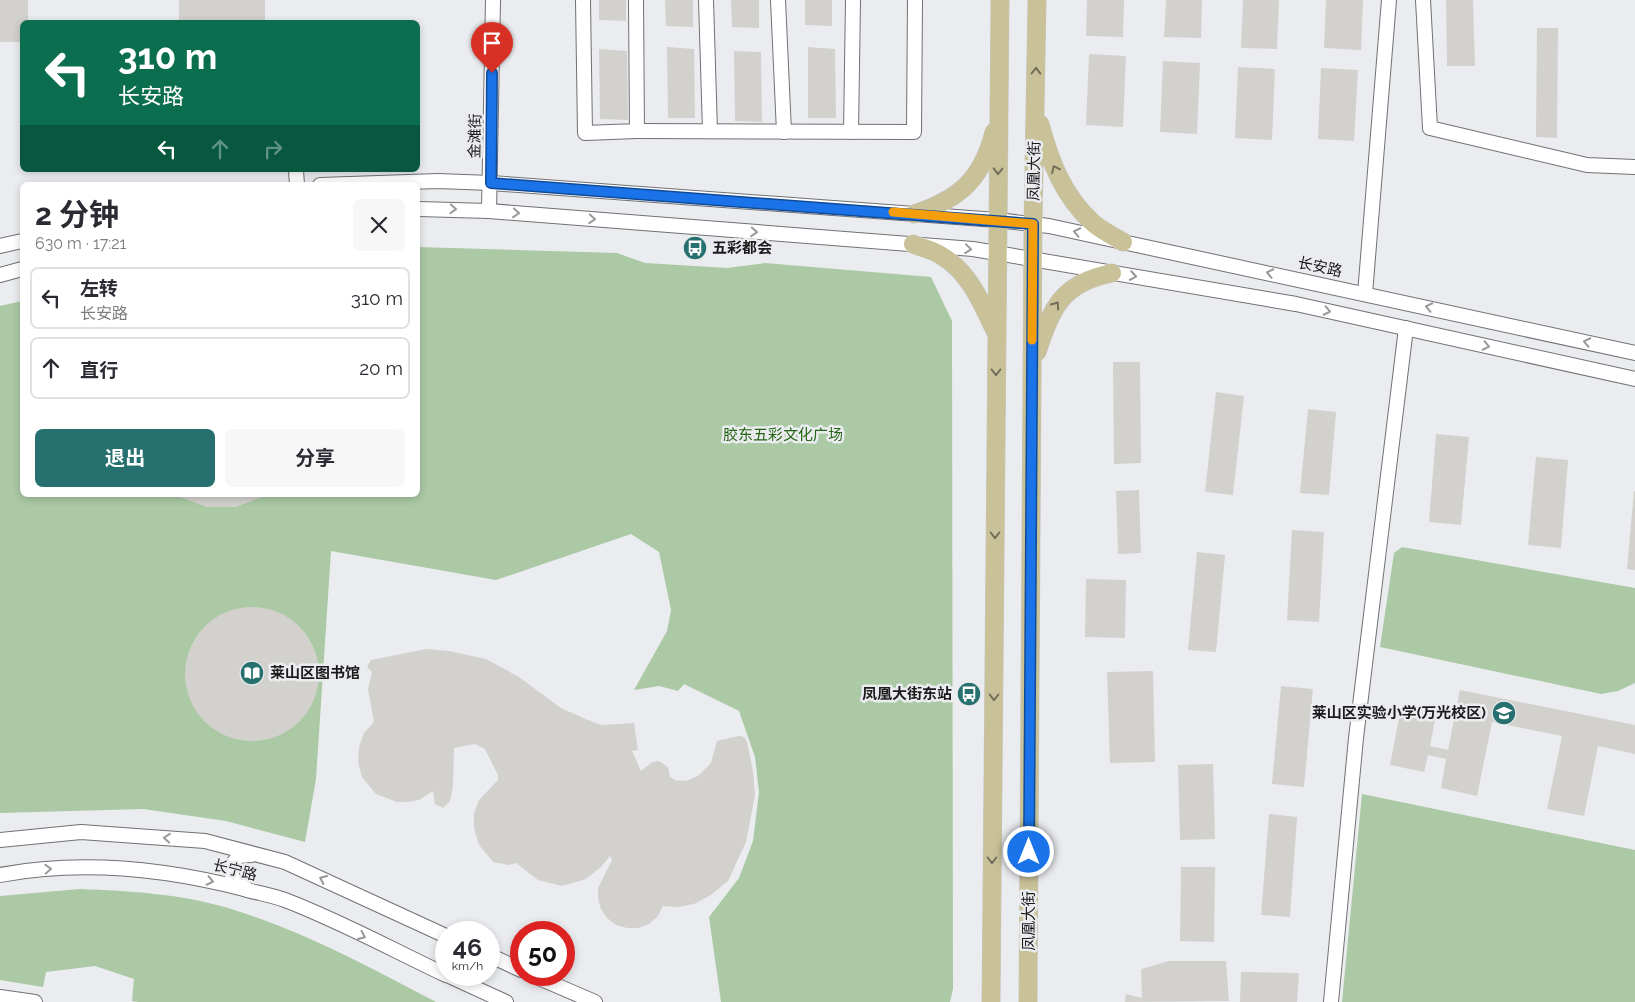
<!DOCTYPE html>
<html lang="zh">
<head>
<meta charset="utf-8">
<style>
	:root { --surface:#fff; --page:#f7f7f7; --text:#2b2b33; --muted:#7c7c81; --line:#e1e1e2; --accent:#26706f }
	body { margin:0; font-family:Raleway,"Noto Sans SC",sans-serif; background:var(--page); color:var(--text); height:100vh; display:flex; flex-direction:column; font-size:19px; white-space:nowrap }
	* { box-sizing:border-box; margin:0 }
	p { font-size:16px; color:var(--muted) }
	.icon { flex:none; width:28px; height:28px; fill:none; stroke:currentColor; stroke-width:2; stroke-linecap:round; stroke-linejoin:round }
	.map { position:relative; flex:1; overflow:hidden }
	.side { position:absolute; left:20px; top:182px; width:400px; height:315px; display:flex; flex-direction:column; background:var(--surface); border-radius:8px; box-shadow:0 2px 8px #0003 }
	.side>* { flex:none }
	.top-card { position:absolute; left:20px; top:20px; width:400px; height:152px; border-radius:8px; box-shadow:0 2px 8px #0003; background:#0b6e4f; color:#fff; overflow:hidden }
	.speed { position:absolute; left:435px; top:921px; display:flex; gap:10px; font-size:25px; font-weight:700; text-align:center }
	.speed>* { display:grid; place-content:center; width:65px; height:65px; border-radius:50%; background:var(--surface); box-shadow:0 2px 8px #0003; line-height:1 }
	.speed small { font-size:12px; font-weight:400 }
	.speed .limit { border:8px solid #d22; background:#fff; color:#111 }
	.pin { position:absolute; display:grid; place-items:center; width:42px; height:42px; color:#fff; margin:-51px -21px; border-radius:50% 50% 50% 0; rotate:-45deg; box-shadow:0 0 5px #0007 }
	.pin .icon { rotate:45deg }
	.me { position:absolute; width:55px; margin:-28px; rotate:0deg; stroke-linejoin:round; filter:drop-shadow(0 0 4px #0008) }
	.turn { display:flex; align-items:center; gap:18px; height:105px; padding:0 15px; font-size:22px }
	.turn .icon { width:65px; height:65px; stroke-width:2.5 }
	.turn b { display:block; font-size:35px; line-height:42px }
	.lanes { display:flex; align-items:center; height:48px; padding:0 15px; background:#0003; justify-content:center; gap:25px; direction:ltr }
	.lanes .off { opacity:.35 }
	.round { display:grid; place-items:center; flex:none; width:52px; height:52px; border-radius:8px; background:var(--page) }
	.summary { display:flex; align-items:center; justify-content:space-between; height:85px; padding:0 15px }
	h1 { font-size:30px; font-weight:700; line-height:38px }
	.button { display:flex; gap:10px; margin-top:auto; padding:10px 15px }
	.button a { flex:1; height:58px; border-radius:8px; background:var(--accent); color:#fff; font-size:20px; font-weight:700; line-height:58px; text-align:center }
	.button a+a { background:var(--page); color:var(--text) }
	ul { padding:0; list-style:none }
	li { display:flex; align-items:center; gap:15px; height:62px; margin:0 10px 8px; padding:0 5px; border:2px solid var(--line); border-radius:8px }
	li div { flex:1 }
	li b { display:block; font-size:19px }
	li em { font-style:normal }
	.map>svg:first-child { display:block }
	.green { fill:#aac9a4 }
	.building { fill:#d3d1ce }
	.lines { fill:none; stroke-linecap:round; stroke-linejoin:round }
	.minor-casing { stroke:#707174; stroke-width:16 }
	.major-casing { stroke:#c8c8c9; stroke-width:19 }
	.minor { stroke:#fff; stroke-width:14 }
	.major { stroke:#c9c298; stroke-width:18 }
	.oneway { stroke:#726e5a }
	.oneway2 { stroke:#989899 }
	.route-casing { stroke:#114b97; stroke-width:12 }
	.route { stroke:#1a73e8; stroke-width:9 }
	.slow { stroke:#f59e0b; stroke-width:9 }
	.labels { text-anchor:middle; stroke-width:5; stroke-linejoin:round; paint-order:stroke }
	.street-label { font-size:15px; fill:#1b1b1c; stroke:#ebecef }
	.poi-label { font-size:15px; font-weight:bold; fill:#1b1b1c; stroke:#ebecef; text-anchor:start }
	.park-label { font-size:15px; fill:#246415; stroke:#ebecef }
</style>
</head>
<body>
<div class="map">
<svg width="1635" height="1002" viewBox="0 0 1635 1002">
	<rect width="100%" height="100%" fill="#ebecef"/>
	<g class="green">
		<polygon points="418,247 617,253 645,263 727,268 765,263 931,277 952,321 953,989 950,1002 721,1002 709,917 739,878 753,841 759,792 755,757 739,711 684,684 678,691 659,686 634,690 667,631 671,610 659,552 631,534 496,580 331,551 316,779 305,842 226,821 143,809 0,813 0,306 22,301 22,495 418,495"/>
		<polygon points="1402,547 1635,588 1635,683 1618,691 1601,694 1380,647 1394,553"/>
		<polygon points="1362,794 1635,850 1635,1002 1342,1002"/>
		<path d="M80 889C130 891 183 894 231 909 303 931 369 967 436 1002H138L132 1001 134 979 95 966 46 972 43 987 0 980V896Z"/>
	</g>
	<g class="building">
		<polygon points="0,0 28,0 28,22 22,22 22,42 0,42"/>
		<rect x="179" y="0" width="86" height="22"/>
		<polygon points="599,0 626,0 626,21 599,20"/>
		<polygon points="665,0 693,0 693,27 666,26"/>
		<polygon points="731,0 759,0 759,28 732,27"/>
		<polygon points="805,0 832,0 832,26 805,25"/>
		<polygon points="1087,0 1124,0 1123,37 1086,36"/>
		<polygon points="1166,0 1202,0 1201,38 1164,37"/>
		<polygon points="1243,0 1279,0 1277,49 1241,48"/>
		<polygon points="1326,0 1363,0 1361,50 1324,48"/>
		<polygon points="1446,0 1473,0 1475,66 1447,66"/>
		<polygon points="1537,28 1558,28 1557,138 1536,137"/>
		<polygon points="667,47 694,49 695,118 668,118"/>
		<polygon points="808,47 835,49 836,118 808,118"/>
		<polygon points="599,49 627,51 628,120 600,119"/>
		<polygon points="734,51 761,52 762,122 735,121"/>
		<polygon points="1089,54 1126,56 1123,127 1086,125"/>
		<polygon points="1163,61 1200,63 1197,134 1160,132"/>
		<polygon points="1238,67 1275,69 1272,140 1235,138"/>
		<polygon points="1321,68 1358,70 1354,141 1318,139"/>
		<polygon points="1113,362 1140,362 1141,463 1114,464"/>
		<polygon points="1216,392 1244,396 1233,495 1205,492"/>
		<polygon points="1308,409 1336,412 1329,495 1300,493"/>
		<polygon points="1436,434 1469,437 1461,525 1429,522"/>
		<polygon points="1536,457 1568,460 1561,548 1528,545"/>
		<polygon points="1139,490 1141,553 1118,554 1116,491"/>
		<polygon points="1634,491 1635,491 1635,570 1627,569"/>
		<polygon points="174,495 267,495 236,507 207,507"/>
		<polygon points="1292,530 1324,532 1319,622 1287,620"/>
		<polygon points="1197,552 1225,555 1216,652 1188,650"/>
		<polygon points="1086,579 1126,580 1125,638 1085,637"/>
		<circle cx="252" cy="674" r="67"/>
		<polygon points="426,649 449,651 486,659 519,677 561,708 588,720 601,725 634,723 638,750 632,751 641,771 652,762 659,761 668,767 670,777 675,780 686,781 698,776 711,763 717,741 739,736 744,737 747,742 753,771 755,795 746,842 728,881 711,895 694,904 678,907 663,906 658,916 649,924 638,928 627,928 616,925 607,918 601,909 598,899 598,888 612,860 610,856 601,867 586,879 562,886 538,880 516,863 509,865 493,862 479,845 474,828 474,813 479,800 498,780 498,775 485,749 475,744 454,748 453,786 450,801 443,808 435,804 433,791 419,800 408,802 397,802 376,794 362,777 358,762 359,747 364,733 374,722 368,689 372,672 367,667 371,660"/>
		<polygon points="1153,671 1155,762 1110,763 1107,672"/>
		<polygon points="1281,686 1313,689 1304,787 1272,784"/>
		<polygon points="1460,690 1635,725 1635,754 1598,746 1584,816 1547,809 1562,736 1492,722 1477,796 1441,788 1446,759 1428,755 1424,772 1390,765 1401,708 1436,715 1430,746 1448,750"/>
		<polygon points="1213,764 1215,839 1180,840 1178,765"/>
		<polygon points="1269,814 1297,817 1290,917 1261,915"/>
		<polygon points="1181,867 1215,867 1214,942 1180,941"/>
		<polygon points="1169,961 1226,961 1229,1001 1125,1002 1126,994 1142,998 1141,969"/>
		<polygon points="1241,972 1299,973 1297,1002 1240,1002"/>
	</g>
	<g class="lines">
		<g class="minor-casing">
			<g id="minor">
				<polyline points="583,0 585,133 637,131 636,0"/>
				<polyline points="706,0 710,131"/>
				<polyline points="778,0 784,132"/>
				<polyline points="1423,0 1430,128 1587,165 1635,167"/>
				<polyline points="637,131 914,132 915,0"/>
				<polyline points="851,132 853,0"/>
				<polyline points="296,170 297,185"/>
				<polyline points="320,185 438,181 491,183 997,220 1049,226 1635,353"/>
				<polyline points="418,209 489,211 973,249 1296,304 1635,379"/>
				<polyline points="489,211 493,0"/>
				<polyline points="0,246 22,241"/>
				<polyline points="0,275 22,269"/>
				<polyline points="1365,294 1389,0"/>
				<polyline points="0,840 81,832 205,841 285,862 446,936"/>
				<path d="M0 875C80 860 166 869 244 889 257 893 272 895 285 900 340 921 393 950 446 975"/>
				<polyline points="245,887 233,879 230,867 239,856 251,855"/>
				<polyline points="489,955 521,970"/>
				<polyline points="447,975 506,1002"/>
				<polyline points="532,975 595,1002"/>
				<polyline points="0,997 35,1002"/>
				<polyline points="1331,1002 1356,738 1406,328"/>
			</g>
		</g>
		<g class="major-casing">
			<g id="major">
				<path d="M1040 124C1050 161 1063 196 1093 223 1101 230 1113 236 1123 242"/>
				<path d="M914 214C960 199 982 179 994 132"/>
				<path d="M913 244C922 248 934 250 942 256 969 272 982 303 995 331"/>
				<path d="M1037 352C1052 307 1062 283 1112 273"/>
				<polyline points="991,1002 1000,0"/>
				<polyline points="1028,1002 1033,224 1037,0"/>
			</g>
		</g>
		<use href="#minor" class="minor"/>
		<use href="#major" class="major"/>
	</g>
	<defs><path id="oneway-chevron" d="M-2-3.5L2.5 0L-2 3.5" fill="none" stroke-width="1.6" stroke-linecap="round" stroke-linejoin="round" transform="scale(1.25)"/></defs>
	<g class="oneway">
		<use href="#oneway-chevron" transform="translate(1036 71) rotate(-89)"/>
		<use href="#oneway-chevron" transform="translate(1055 169) rotate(-115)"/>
		<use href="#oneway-chevron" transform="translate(998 171) rotate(91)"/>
		<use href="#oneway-chevron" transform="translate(1056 305) rotate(-55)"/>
		<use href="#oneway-chevron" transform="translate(996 372) rotate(90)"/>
		<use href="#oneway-chevron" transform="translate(995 535) rotate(90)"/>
		<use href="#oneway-chevron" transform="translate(994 697) rotate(90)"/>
		<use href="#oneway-chevron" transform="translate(992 860) rotate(90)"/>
	</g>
	<g class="oneway2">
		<use href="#oneway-chevron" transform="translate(453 209) rotate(3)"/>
		<use href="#oneway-chevron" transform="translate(516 213) rotate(5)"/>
		<use href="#oneway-chevron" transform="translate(592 219) rotate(4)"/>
		<use href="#oneway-chevron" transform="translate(754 232) rotate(4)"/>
		<use href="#oneway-chevron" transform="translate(1077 232) rotate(-168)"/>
		<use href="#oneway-chevron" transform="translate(968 249) rotate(6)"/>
		<use href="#oneway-chevron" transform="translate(1270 273) rotate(-168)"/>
		<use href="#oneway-chevron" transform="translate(1133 276) rotate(10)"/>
		<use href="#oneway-chevron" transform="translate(1429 307) rotate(-168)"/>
		<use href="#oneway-chevron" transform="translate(1327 311) rotate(12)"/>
		<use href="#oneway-chevron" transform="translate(1587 342) rotate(-168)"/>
		<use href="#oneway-chevron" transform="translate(1486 346) rotate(12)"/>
		<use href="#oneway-chevron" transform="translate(167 838) rotate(-175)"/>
		<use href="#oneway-chevron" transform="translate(48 869) rotate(-3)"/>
		<use href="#oneway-chevron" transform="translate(323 879) rotate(-155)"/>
		<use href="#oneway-chevron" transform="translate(210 881) rotate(12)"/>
		<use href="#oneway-chevron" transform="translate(362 936) rotate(25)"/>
	</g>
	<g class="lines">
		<g class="route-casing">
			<polyline id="route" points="492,73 491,183 1033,224 1029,852"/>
		</g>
		<use href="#route" class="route"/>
		<polyline class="slow" points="893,212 1033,224 1032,340"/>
	</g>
	<defs>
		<g id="bus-disc" transform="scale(1.25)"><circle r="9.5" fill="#26706f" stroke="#ebecef"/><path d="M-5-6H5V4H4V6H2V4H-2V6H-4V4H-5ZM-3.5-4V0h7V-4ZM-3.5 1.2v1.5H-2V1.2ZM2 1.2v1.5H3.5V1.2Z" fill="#fff"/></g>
		<g id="library-disc" transform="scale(1.25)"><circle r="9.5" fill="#26706f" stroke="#ebecef"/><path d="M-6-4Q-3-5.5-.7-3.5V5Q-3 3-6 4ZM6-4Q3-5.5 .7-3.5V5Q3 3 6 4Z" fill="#fff"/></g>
		<g id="school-disc" transform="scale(1.25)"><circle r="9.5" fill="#26706f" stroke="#ebecef"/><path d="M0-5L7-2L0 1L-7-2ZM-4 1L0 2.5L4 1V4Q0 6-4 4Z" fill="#fff"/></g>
	</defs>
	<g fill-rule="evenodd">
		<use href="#bus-disc" x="695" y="248"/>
		<use href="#library-disc" x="252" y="673"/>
		<use href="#bus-disc" x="969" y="694"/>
		<use href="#school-disc" x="1504" y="713"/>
	</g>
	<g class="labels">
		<g class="street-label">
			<text transform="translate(475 136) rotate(-89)" y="5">金滩街</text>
			<text transform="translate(1034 171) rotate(-89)" y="5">凤凰大街</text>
			<text transform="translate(1320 267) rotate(12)" y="5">长安路</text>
			<text transform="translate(235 870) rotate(14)" y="5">长宁路</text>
			<text transform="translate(1029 921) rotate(-90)" y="5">凤凰大街</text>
		</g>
		<g class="poi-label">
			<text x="712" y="253">五彩都会</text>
			<text x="270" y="678">莱山区图书馆</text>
			<text x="952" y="699" text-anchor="end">凤凰大街东站</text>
			<text x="1486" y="718" text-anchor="end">莱山区实验小学(万光校区)</text>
		</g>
		<g class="park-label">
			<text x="783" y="440">胶东五彩文化广场</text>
		</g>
	</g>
</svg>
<div class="speed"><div>46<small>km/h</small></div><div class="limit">50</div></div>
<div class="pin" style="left:492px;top:73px;background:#d93025"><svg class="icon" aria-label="arrive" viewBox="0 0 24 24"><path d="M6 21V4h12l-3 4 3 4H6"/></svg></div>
<svg class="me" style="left:1029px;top:852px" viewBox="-20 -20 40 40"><circle r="17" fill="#1a73e8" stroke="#fff" stroke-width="3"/><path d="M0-11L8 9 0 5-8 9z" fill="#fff"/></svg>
<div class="top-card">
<div class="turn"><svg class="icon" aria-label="left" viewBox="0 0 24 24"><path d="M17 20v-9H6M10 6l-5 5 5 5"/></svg><div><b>310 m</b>长安路</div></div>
<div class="lanes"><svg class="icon" aria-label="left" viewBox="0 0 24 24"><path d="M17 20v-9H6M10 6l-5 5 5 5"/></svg><svg class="icon off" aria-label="ahead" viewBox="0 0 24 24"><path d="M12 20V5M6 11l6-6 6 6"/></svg><svg class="icon off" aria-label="right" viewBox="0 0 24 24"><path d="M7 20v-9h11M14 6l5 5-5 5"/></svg></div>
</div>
<section class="side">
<div class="summary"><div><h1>2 分钟</h1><p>630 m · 17:21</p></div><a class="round"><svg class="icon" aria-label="close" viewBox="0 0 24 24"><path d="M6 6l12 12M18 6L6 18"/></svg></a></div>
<ul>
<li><svg class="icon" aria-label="left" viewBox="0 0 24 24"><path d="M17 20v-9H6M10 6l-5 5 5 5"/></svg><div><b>左转</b><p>长安路</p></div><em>310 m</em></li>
<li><svg class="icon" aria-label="ahead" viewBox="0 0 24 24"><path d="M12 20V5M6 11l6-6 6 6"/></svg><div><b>直行</b></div><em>20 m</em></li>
</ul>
<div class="button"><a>退出</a><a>分享</a></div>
</section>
</div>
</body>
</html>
